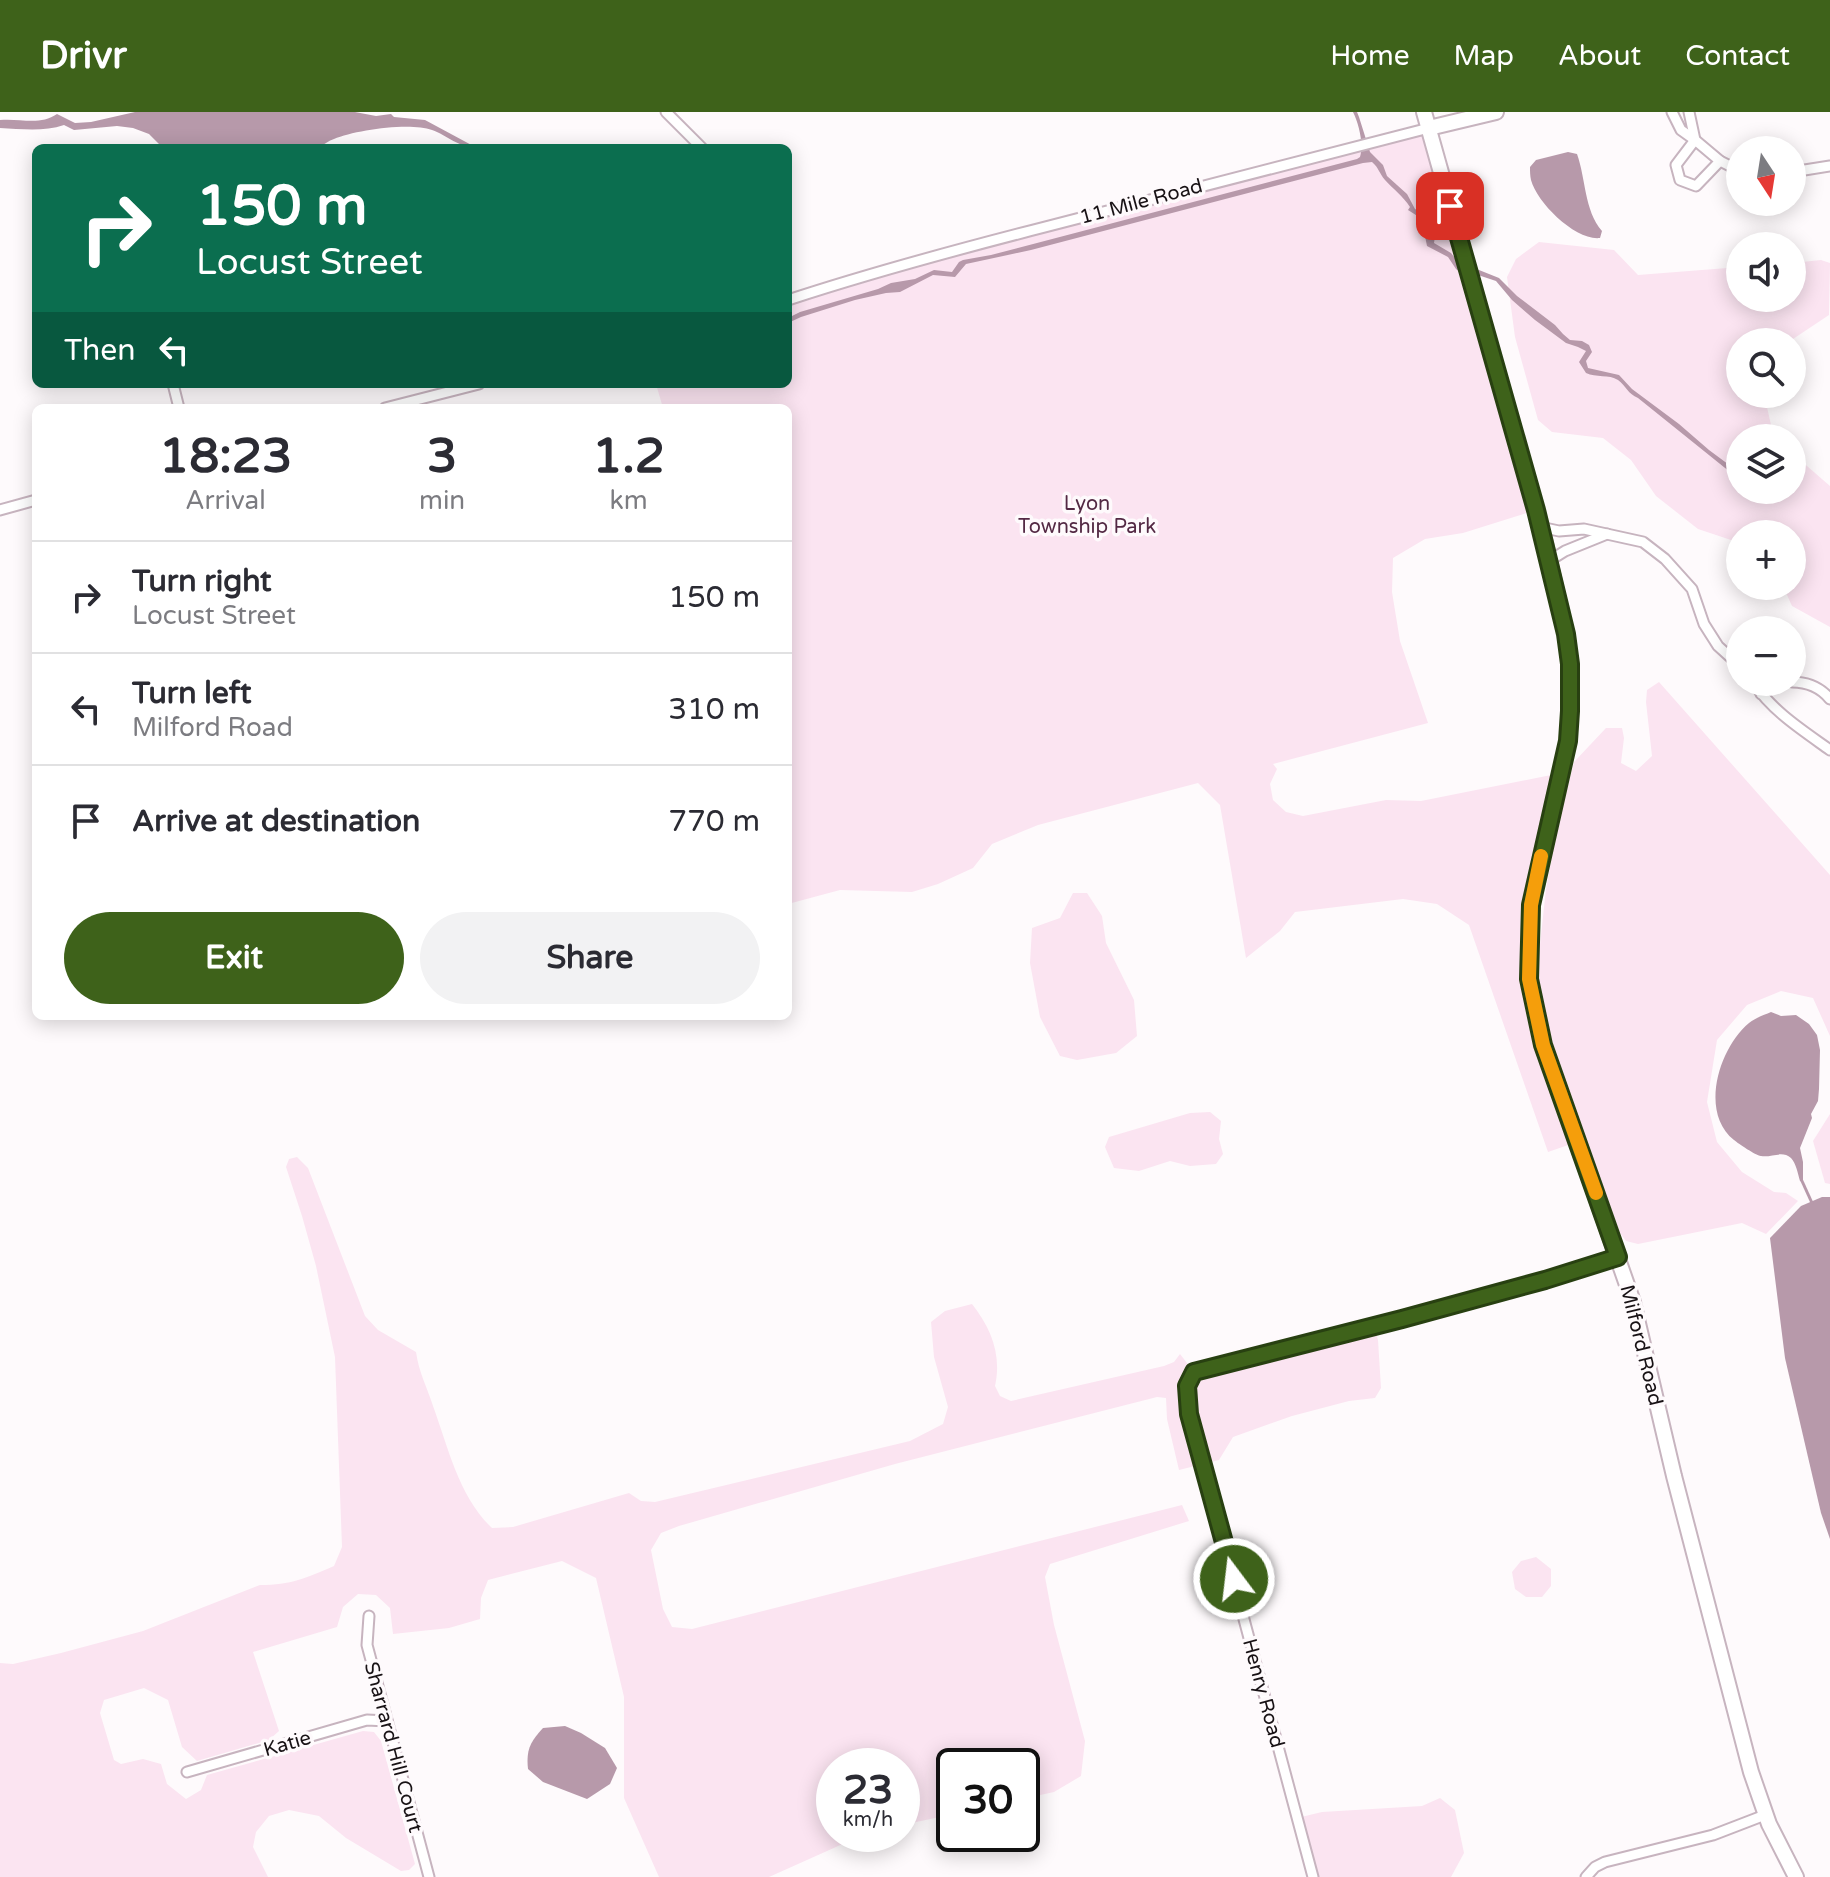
<!DOCTYPE html>
<html lang="en">
<head>
<meta charset="utf-8">
<style>
	:root { --surface:#fff; --page:#f2f2f3; --text:#2b2b33; --muted:#7c7c81; --line:#e1e1e2; --accent:#3e621a }
	body { margin:0; font-family:"Varela Round",sans-serif; background:var(--page); color:var(--text); height:100vh; display:flex; flex-direction:column; font-size:30px; white-space:nowrap }
	* { box-sizing:border-box; margin:0 }
	p { font-size:26px; color:var(--muted) }
	.icon { flex:none; width:44px; height:44px; fill:none; stroke:currentColor; stroke-width:2; stroke-linecap:round; stroke-linejoin:round }
	.map { position:relative; flex:1; overflow:hidden }
	.panel { position:absolute; left:32px; top:292px; width:760px; height:616px; display:flex; flex-direction:column; background:var(--surface); border-radius:12px; box-shadow:0 4px 20px #0003 }
	.panel>* { flex:none }
	.banner { position:absolute; left:32px; top:32px; width:760px; height:244px; border-radius:12px; box-shadow:0 4px 20px #0003; background:#0b6e4f; color:#fff; overflow:hidden }
	.needle { width:52px; rotate:168deg }
	.buttons { position:absolute; left:1726px; top:24px; display:grid; gap:16px }
	.buttons a { display:grid; place-items:center; width:80px; height:80px; border-radius:50%; background:var(--surface); box-shadow:0 4px 20px #0003; font-size:40px }
	.speed { position:absolute; left:816px; top:1636px; display:flex; gap:16px; font-size:40px; font-weight:700; text-align:center }
	.speed>* { display:grid; place-content:center; width:104px; height:104px; border-radius:50%; background:var(--surface); box-shadow:0 4px 20px #0003; line-height:1 }
	.speed small { font-size:20px; font-weight:400 }
	.speed .limit { border:4px solid #111; border-radius:12px; background:#fff; color:#111 }
	.pin { position:absolute; display:grid; place-items:center; width:68px; height:68px; color:#fff; margin:-34px; border-radius:16px; box-shadow:0 4px 12px #0006 }
	.me { position:absolute; width:88px; margin:-44px; rotate:345deg; stroke-linejoin:round; filter:drop-shadow(0 0 6px #0008) }
	.turn { display:flex; align-items:center; gap:28px; height:168px; padding:0 32px; font-size:36px }
	.turn .icon { width:104px; height:104px; stroke-width:2.5 }
	.turn b { display:block; font-size:56px; line-height:68px }
	.then { display:flex; align-items:center; height:76px; padding:0 32px; background:#0003; gap:16px; font-size:30px }
	.eta { display:flex; justify-content:space-evenly; align-items:center; height:136px; text-align:center }
	.eta b { font-size:48px; font-weight:700; line-height:56px }
	.cta { display:flex; gap:16px; margin-top:auto; padding:16px 32px }
	.cta a { flex:1; height:92px; border-radius:48px; background:var(--accent); color:#fff; font-size:32px; font-weight:700; line-height:92px; text-align:center }
	.cta a+a { background:var(--page); color:var(--text) }
	ul { padding:0; list-style:none }
	li { display:flex; align-items:center; gap:24px; height:112px; padding:0 32px; border-top:2px solid var(--line) }
	li div { flex:1 }
	li b { display:block; font-size:30px }
	li em { font-style:normal }
	header { display:flex; align-items:center; gap:48px; box-sizing:border-box; height:112px; padding:0 40px; background:var(--accent); color:#fff }
	header strong { font-size:38px }
	nav { display:flex; gap:44px; margin-inline-start:auto; font-size:28px }
	.map>svg:first-child { display:block }
	.green { fill:#fbe4f1 }
	.water { fill:#b799aa }
	.lines { fill:none; stroke-linecap:round; stroke-linejoin:round }
	.stream { stroke:#b799aa; stroke-width:3 }
	.street-casing { stroke:#c7b4bf; stroke-width:13 }
	.secondary-casing { stroke:#c7b4bf; stroke-width:18 }
	.street { stroke:#fff; stroke-width:9 }
	.secondary { stroke:#fff; stroke-width:14 }
	.route-casing { stroke:#284011; stroke-width:20 }
	.route { stroke:#3e621a; stroke-width:14 }
	.slow { stroke:#f59e0b; stroke-width:14 }
	.labels { text-anchor:middle; stroke-width:7; stroke-linejoin:round; paint-order:stroke }
	.street-label { font-size:20px; fill:#181215; stroke:#fefafc }
	.park-label { font-size:20px; fill:#532944; stroke:#fefafc }
</style>
</head>
<body>
<header>
<strong>Drivr</strong>
<nav><a>Home</a><a>Map</a><a>About</a><a>Contact</a></nav>
</header>
<div class="map">
<svg width="1830" height="1765" viewBox="0 0 1830 1765">
	<rect width="100%" height="100%" fill="#fefafc"/>
	<g class="green">
		<polygon points="1429,16 1536,398 1463,421 1425,427 1393,446 1392,480 1400,529 1428,611 1273,652 1277,657 1270,672 1273,688 1286,700 1303,704 1386,688 1421,689 1561,661 1531,793 1529,867 1577,1030 1548,1040 1469,813 1437,792 1403,787 1295,800 1280,819 1246,846 1220,693 1198,671 1038,713 992,732 973,756 938,772 912,780 840,778 788,792 788,296 663,296 656,272 788,272 788,188 1053,112"/>
		<polygon points="1539,130 1614,138 1638,163 1740,155 1740,186 1792,186 1792,151 1821,148 1830,151 1829,203 1793,227 1791,230 1740,230 1740,282 1764,282 1774,326 1740,326 1740,378 1792,378 1792,341 1830,374 1830,515 1792,494 1783,474 1792,474 1792,422 1740,422 1740,431 1698,417 1656,384 1631,348 1603,326 1552,320 1538,308 1515,225 1507,165 1516,147"/>
		<polygon points="1659,570 1830,763 1830,924 1813,886 1781,879 1747,893 1717,928 1707,990 1717,1030 1742,1060 1774,1080 1786,1081 1798,1089 1766,1122 1742,1111 1638,1132 1626,1129 1620,1121 1552,933 1542,892 1537,860 1546,777 1557,716 1574,650 1606,616 1622,616 1624,626 1621,651 1636,659 1652,644 1646,590 1647,578"/>
		<polygon points="1073,781 1087,781 1102,804 1106,831 1134,888 1137,924 1116,941 1077,948 1060,944 1040,905 1030,851 1032,816 1060,806"/>
		<polygon points="1210,1000 1221,1009 1219,1027 1223,1042 1216,1052 1190,1054 1170,1049 1139,1059 1114,1056 1105,1035 1109,1025 1190,1001"/>
		<polygon points="1830,1002 1830,1072 1825,1071 1813,1029"/>
		<path d="M297 1045 308 1056 365 1204 378 1218 416 1240C419 1261 427 1275 433 1294 448 1335 459 1385 492 1416L513 1415 629 1381 641 1389 655 1390 910 1329 943 1312 948 1295 934 1245 931 1210 945 1199 972 1192C991 1216 1002 1243 995 1274L1000 1284 1011 1289 1164 1254 1174 1250 1180 1242 1194 1260 1374 1214 1378 1228 1381 1276 1375 1286 1349 1289 1292 1304 1233 1325 1219 1348 1179 1358 1167 1307 1166 1286 1157 1285 895 1352 679 1414 661 1421 651 1438 663 1497 672 1515 692 1517 1182 1393 1189 1409 1050 1452 1045 1465 1054 1513 1085 1629 1081 1664 1054 1680 1022 1687V1654H954V1702L902 1713V1654H834V1722H865L769 1765H659L624 1686V1585L596 1466 562 1449 488 1468 481 1486 480 1507 449 1516 393 1522 390 1496 376 1483 358 1482 343 1495 337 1515 253 1540 279 1619 269 1628 197 1649 182 1635 168 1588 144 1576 104 1588 100 1601 114 1648 121 1652 143 1647 161 1652 167 1672 186 1687 201 1678 207 1663 363 1619 374 1620 381 1629 415 1752 409 1758 401 1759 346 1726 319 1704 289 1698 269 1704 256 1720 253 1735 268 1765H0V1551L13 1552 61 1541 143 1519 260 1473C291 1473 306 1466 334 1454L342 1435 335 1245 316 1154 302 1104 286 1055 289 1047Z"/>
		<polygon points="1536,1445 1551,1457 1551,1474 1542,1485 1526,1485 1515,1477 1512,1460 1521,1449"/>
		<polygon points="1440,1686 1455,1698 1464,1741 1451,1765 1313,1765 1297,1706 1322,1700 1422,1694"/>
	</g>
	<g class="water">
		<path d="M135 0H355L376 4 391 2 394 5 425 8 477 36C459 36 447 23 432 18 410 10 355 18 334 27 328 29 323 33 318 36H163L149 22 133 16 117 14 74 18 64 13C44 20 21 17 0 16V8C20 6 40 14 57 2L75 11 91 10Z"/>
		<path d="M1353 0H1357L1359 5 1370 40 1383 53 1387 64 1407 82 1415 97 1429 105 1434 109 1436 118 1434 131 1451 141 1462 155 1479 158 1499 166 1517 184 1555 213 1563 222 1570 228 1582 229 1589 233 1592 240 1586 249 1588 256 1619 263 1632 277 1679 312 1709 338 1740 361V368L1638 286C1628 282 1626 274 1618 268 1609 262 1596 266 1586 261L1579 250 1586 239 1578 235 1566 231 1535 208 1512 188 1496 169 1478 163 1460 160 1456 157 1448 145 1427 134 1425 124 1432 123 1430 112 1408 98 1410 95C1403 84 1393 77 1385 68 1379 61 1379 56 1372 50L1363 51 1031 138 966 152 955 165 933 163 900 180 886 181 855 188 801 205 788 211V206L800 200 878 177 891 171 915 167 934 158 952 160 959 150 963 148 991 143 1357 47 1360 45C1364 33 1359 12 1353 0Z"/>
		<path d="M1568 40 1577 42C1586 67 1584 98 1602 119L1600 126C1576 129 1537 91 1531 68 1530 64 1530 59 1530 55L1536 48Z"/>
		<path d="M1771 900 1781 904 1796 903 1809 912 1817 923 1820 938 1819 977 1818 989 1811 1002 1812 1006 1800 1036 1803 1050V1070L1800 1069C1798 1062 1796 1051 1791 1046 1782 1038 1771 1046 1761 1044 1755 1043 1739 1032 1734 1028 1699 1000 1719 936 1749 911 1755 906 1764 903 1771 900Z"/>
		<polygon points="1822,1085 1830,1085 1830,1427 1821,1401 1785,1246 1770,1126 1801,1094"/>
		<path d="M565 1614 581 1621 605 1636 617 1656 610 1672 587 1687 543 1670 528 1657C526 1638 530 1630 543 1616Z"/>
	</g>
	<g class="lines">
		<polyline class="stream" points="1802,1069 1812,1091"/>
		<g class="street-casing">
			<g id="street">
				<polyline points="666,0 702,36"/>
				<polyline points="1672,0 1681,18 1695,28 1720,49 1740,59"/>
				<polyline points="1689,0 1695,28 1676,53 1680,68 1696,74 1720,49"/>
				<polyline points="1792,60 1830,54"/>
				<path d="M788 188C873 160 959 137 1045 115 1173 81 1301 48 1429 16"/>
				<polyline points="173,272 179,296"/>
				<polyline points="385,296 479,272"/>
				<polyline points="0,398 36,388"/>
				<polyline points="1540,415 1559,419 1584,417 1643,430 1665,447 1692,477 1704,512 1718,534 1740,554"/>
				<polyline points="1549,449 1565,439 1607,422"/>
				<path d="M1753 570C1772 599 1802 618 1830 638"/>
				<path d="M1792 570C1808 570 1820 575 1830 587"/>
				<polyline points="1761,582 1773,574 1786,570"/>
				<polyline points="369,1504 367,1533 429,1765"/>
				<polyline points="187,1660 367,1608 387,1609"/>
				<path d="M1313 1765 1189 1302C1187 1289 1181 1267 1195 1259 1201 1256 1209 1255 1215 1253 1350 1223 1485 1187 1618 1145"/>
				<polyline points="1586,1765 1595,1755 1605,1750 1713,1723 1765,1703"/>
			</g>
		</g>
		<g class="secondary-casing">
			<g id="secondary">
				<polyline points="1424,0 1545,431 1566,522 1570,552 1570,599 1568,629 1531,793 1529,867 1543,933 1633,1190 1674,1364 1751,1660 1769,1712 1796,1765"/>
				<polyline points="1429,16 1496,0"/>
			</g>
		</g>
		<use href="#street" class="street"/>
		<use href="#secondary" class="secondary"/>
	</g>
	<g class="lines">
		<g class="route-casing">
			<polyline id="route" points="1234,1467 1189,1302 1187,1274 1194,1260 1402,1207 1545,1168 1618,1145 1543,933 1529,867 1531,793 1568,629 1570,599 1570,552 1566,522 1536,398 1450,94"/>
		</g>
		<use href="#route" class="route"/>
		<polyline class="slow" points="1541,744 1531,793 1529,867 1543,933 1596,1081"/>
	</g>
	<g class="labels">
		<g class="street-label">
			<text transform="translate(1141 89) rotate(-15)" y="7">11 Mile Road</text>
			<text transform="translate(1642 1233) rotate(76)" y="7">Milford Road</text>
			<text transform="translate(1264 1581) rotate(75)" y="7">Henry Road</text>
			<text transform="translate(287 1631) rotate(-16)" y="7">Katie</text>
			<text transform="translate(394 1635) rotate(75)" y="7">Sharrard Hill Court</text>
		</g>
		<g class="park-label">
			<text x="1087" y="398">Lyon<tspan x="1087" dy="23">Township Park</tspan></text>
		</g>
	</g>
</svg>
<div class="buttons">
<a><svg class="needle" viewBox="-14 -14 28 28"><path d="M0-13l5 13h-10z" fill="#e53935"/><path d="M0 13l5-13h-10z" fill="#7c7c81"/></svg></a>
<a><svg class="icon" aria-label="sound" viewBox="0 0 24 24"><path d="M4 9h4l5-4v14l-5-4H4zM17 9q2 3 0 6"/></svg></a>
<a><svg class="icon" aria-label="search" viewBox="0 0 24 24"><circle cx="10" cy="10" r="6"/><path d="M15 15l6 6"/></svg></a>
<a><svg class="icon" aria-label="layers" viewBox="0 0 24 24"><path d="M12 4l9 5-9 5-9-5zM3 14l9 5 9-5"/></svg></a>
<a>+</a>
<a>−</a>
</div>
<div class="speed"><div>23<small>km/h</small></div><div class="limit">30</div></div>
<div class="pin" style="left:1450px;top:94px;background:#d93025"><svg class="icon" aria-label="arrive" viewBox="0 0 24 24"><path d="M6 21V4h12l-3 4 3 4H6"/></svg></div>
<svg class="me" style="left:1234px;top:1467px" viewBox="-20 -20 40 40"><circle r="17" fill="#3e621a" stroke="#fff" stroke-width="3"/><path d="M0-11L8 9 0 5-8 9z" fill="#fff"/></svg>
<div class="banner">
<div class="turn"><svg class="icon" aria-label="right" viewBox="0 0 24 24"><path d="M7 20v-9h11M14 6l5 5-5 5"/></svg><div><b>150 m</b>Locust Street</div></div>
<div class="then">Then<svg class="icon" aria-label="left" viewBox="0 0 24 24"><path d="M17 20v-9H6M10 6l-5 5 5 5"/></svg></div>
</div>
<section class="panel">
<div class="eta">
<div><b>18:23</b><p>Arrival</p></div>
<div><b>3</b><p>min</p></div>
<div><b>1.2</b><p>km</p></div>
</div>
<ul>
<li><svg class="icon" aria-label="right" viewBox="0 0 24 24"><path d="M7 20v-9h11M14 6l5 5-5 5"/></svg><div><b>Turn right</b><p>Locust Street</p></div><em>150 m</em></li>
<li><svg class="icon" aria-label="left" viewBox="0 0 24 24"><path d="M17 20v-9H6M10 6l-5 5 5 5"/></svg><div><b>Turn left</b><p>Milford Road</p></div><em>310 m</em></li>
<li><svg class="icon" aria-label="arrive" viewBox="0 0 24 24"><path d="M6 21V4h12l-3 4 3 4H6"/></svg><div><b>Arrive at destination</b></div><em>770 m</em></li>
</ul>
<div class="cta"><a>Exit</a><a>Share</a></div>
</section>
</div>
</body>
</html>
